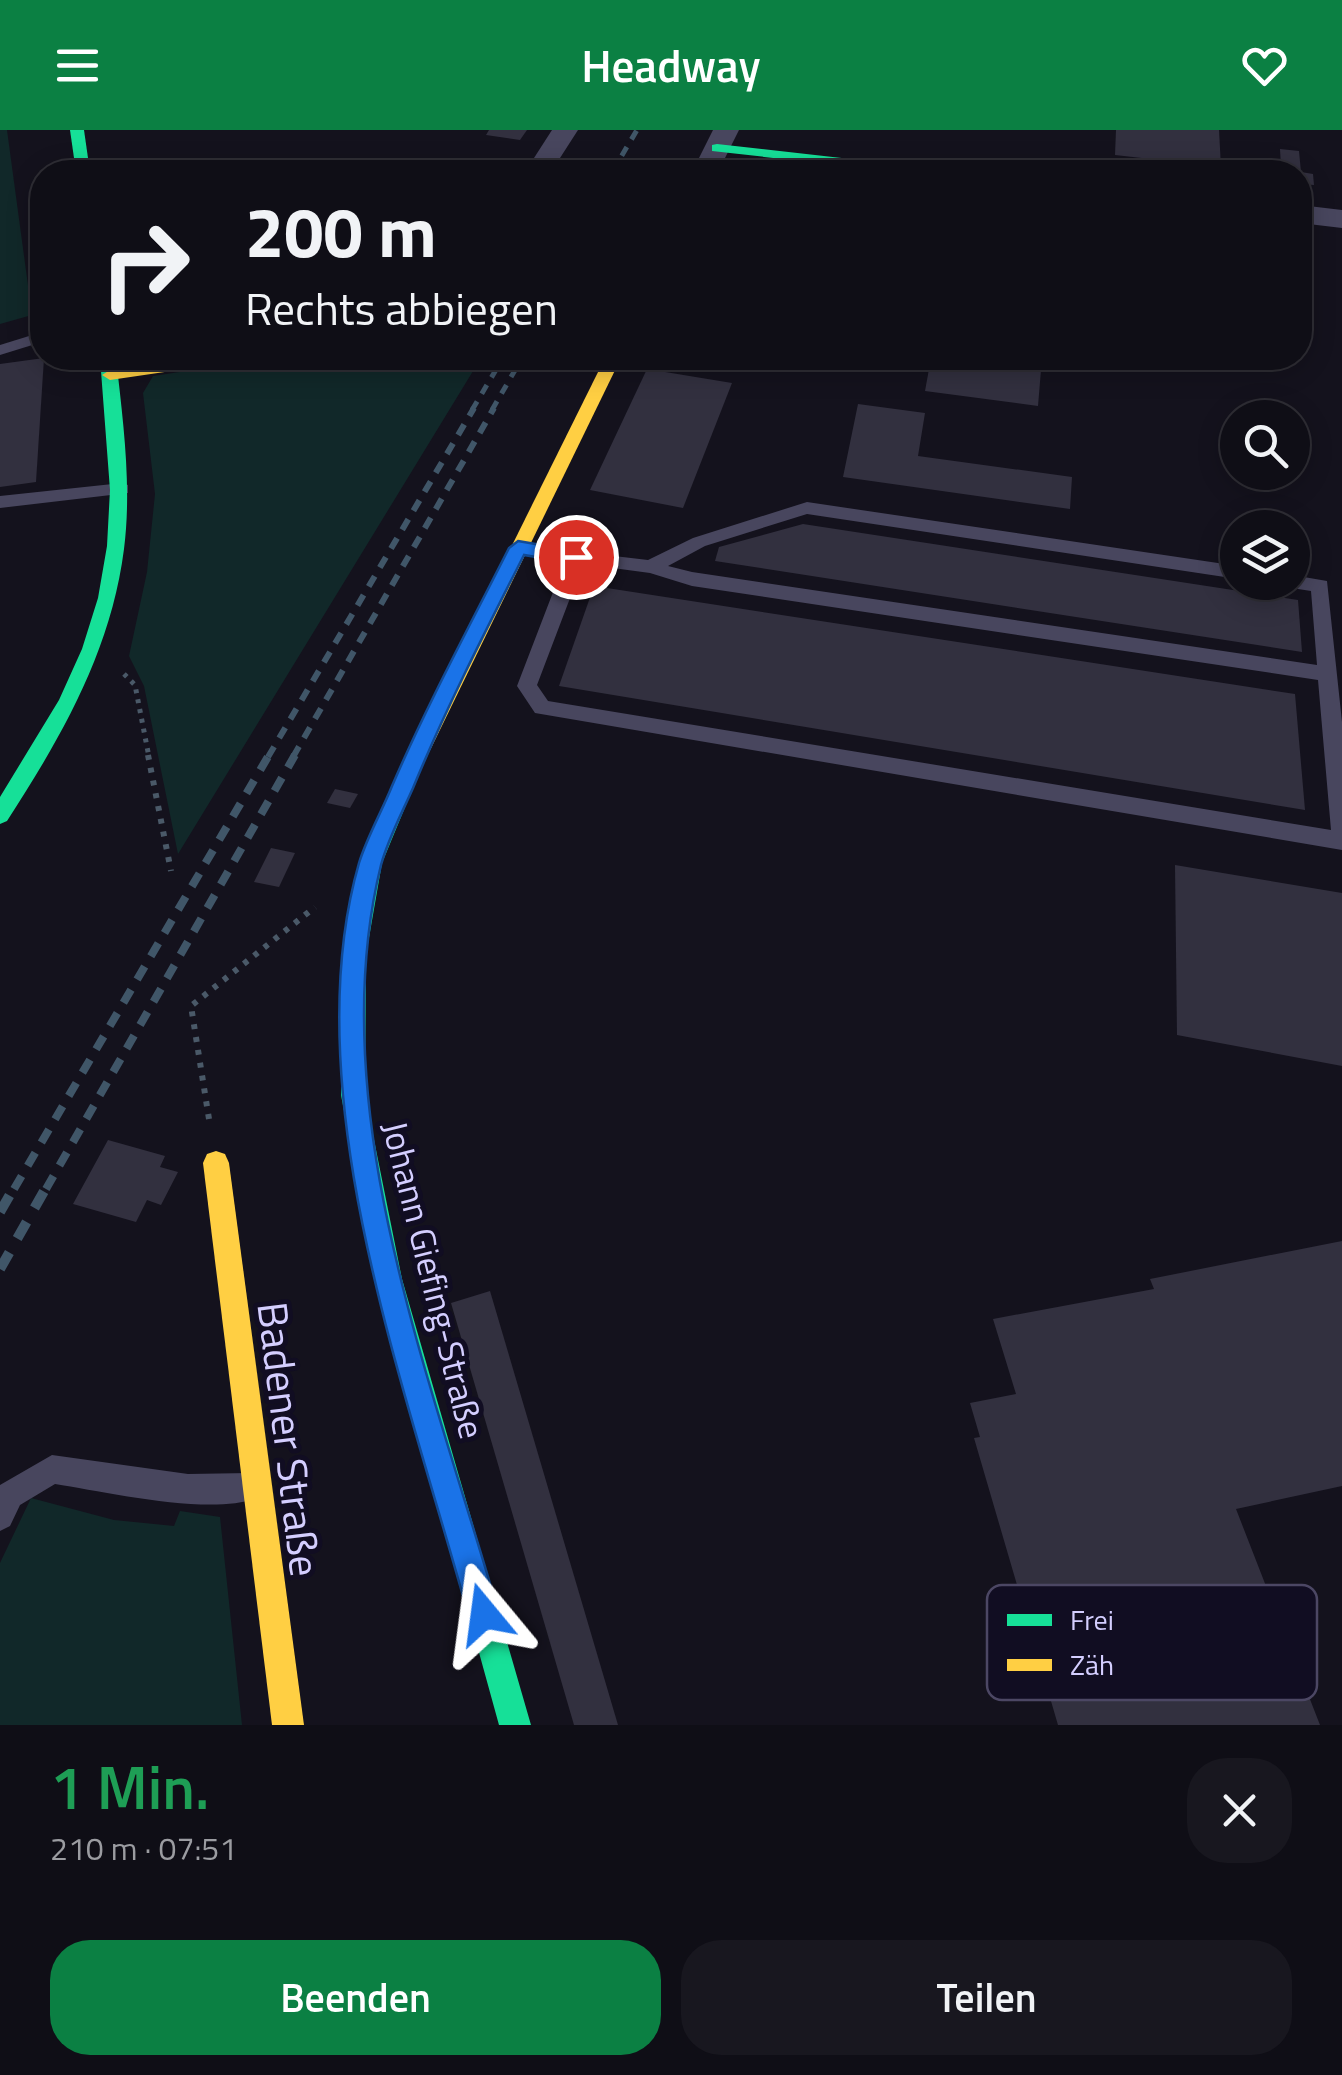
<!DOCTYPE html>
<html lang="de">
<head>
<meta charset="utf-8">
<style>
	:root { --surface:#0f0e16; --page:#18171f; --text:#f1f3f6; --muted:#9b9ca1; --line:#2f2e35; --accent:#0b8043 }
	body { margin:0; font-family:"Titillium Web",sans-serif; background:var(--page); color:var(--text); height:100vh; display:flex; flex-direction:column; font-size:38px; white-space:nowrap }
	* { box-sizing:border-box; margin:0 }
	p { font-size:32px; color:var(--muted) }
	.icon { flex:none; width:55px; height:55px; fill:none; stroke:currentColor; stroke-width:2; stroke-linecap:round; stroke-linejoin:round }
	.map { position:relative; height:1595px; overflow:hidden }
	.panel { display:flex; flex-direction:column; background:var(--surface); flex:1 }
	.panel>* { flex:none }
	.hud { position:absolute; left:30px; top:30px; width:1282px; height:210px; border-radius:40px; box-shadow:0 5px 25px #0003,0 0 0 2px var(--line); background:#0f0e16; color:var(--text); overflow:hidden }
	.fabs { position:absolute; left:1220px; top:270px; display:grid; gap:20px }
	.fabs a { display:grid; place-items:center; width:90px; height:90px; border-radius:50%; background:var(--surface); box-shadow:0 5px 25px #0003,0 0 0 2px var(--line); font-size:50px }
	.pin { position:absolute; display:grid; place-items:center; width:85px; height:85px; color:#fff; margin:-42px; border:5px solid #fff; border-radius:50%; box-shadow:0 2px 10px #0007 }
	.me { position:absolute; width:110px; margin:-55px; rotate:344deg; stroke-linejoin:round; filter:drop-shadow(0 0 8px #0008) }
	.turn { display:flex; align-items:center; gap:35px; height:210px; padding:0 50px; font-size:45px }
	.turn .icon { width:130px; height:130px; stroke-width:2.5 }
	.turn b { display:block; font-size:70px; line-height:85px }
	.round { display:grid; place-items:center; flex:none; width:105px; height:105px; border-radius:40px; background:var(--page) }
	.head { display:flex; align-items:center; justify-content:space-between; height:170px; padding:0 50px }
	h1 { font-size:60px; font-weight:600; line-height:75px; color:#1e9e55 }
	.action { display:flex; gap:20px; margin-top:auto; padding:20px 50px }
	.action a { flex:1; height:115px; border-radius:40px; background:var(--accent); color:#fff; font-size:40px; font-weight:600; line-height:115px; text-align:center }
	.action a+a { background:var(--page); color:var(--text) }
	header { display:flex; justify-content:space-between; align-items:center; height:130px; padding:0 50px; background:var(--accent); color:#fff; font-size:45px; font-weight:600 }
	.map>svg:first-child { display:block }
	.green { fill:#112829 }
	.building { fill:#32303f }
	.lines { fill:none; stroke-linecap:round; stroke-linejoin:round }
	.path-far1 { stroke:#4a5968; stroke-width:5; stroke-dasharray:4 6; stroke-linecap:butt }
	.path { stroke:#4a5968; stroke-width:6; stroke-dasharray:5 8; stroke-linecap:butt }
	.lane { fill:#48465e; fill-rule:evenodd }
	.street { fill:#48465e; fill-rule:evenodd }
	.fast { fill:#16e098; fill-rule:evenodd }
	.slow { fill:#ffcf43; fill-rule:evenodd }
	.rail-far3 { stroke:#405668; stroke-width:5; stroke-dasharray:10 9; stroke-linecap:butt }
	.rail-far2 { stroke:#405668; stroke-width:6; stroke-dasharray:12 10; stroke-linecap:butt }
	.rail-far1 { stroke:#405668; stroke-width:8; stroke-dasharray:15 12; stroke-linecap:butt }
	.rail { stroke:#405668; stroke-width:10; stroke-dasharray:19 16; stroke-linecap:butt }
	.route { fill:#1a73e8; stroke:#114b97; stroke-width:2.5 }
	.labels { text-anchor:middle; stroke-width:10; stroke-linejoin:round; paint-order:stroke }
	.street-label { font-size:35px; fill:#d4ceff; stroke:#110d22 }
	.near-street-label { font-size:42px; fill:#d4ceff; stroke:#110d22 }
	.key { fill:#110d22; stroke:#4c4764; stroke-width:2.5 }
	.key-label { font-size:28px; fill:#d4ceff }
</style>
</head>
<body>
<header><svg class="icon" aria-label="menu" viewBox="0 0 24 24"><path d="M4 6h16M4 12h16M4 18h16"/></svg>Headway<svg class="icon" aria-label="heart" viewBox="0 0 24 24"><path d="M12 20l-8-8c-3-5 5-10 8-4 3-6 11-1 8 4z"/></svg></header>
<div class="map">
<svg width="1342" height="1595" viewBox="0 0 1342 1595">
	<rect width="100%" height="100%" fill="#14121d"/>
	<g class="green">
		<polygon points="0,0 7,0 32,185 0,194"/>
		<polygon points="273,228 481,228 178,724 144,556 129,526 147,442 155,364 143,263 153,246"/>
		<polygon points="31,1368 114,1390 174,1396 180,1381 220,1387 242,1595 0,1595 0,1433"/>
	</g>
	<g class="building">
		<polygon points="489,0 527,0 520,10 486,5"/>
		<polygon points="1116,0 1219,0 1221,37 1115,25"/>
		<polygon points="1280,19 1299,21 1301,42 1313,44 1314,55 1300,54 1300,42 1267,42 1266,35 1281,37"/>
		<polygon points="44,228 36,352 0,357 0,234"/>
		<polygon points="931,228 1042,228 1038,276 925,261"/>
		<polygon points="647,239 732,253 683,378 590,360"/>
		<polygon points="858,274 925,283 918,326 1072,347 1070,379 843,347"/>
		<polygon points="803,394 1298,470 1302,522 715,431 719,417"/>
		<polygon points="594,456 1295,564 1305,680 559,556"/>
		<polygon points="335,659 358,664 350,678 327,673"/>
		<polygon points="271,718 295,723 279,757 254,752"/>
		<polygon points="1175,735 1342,763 1342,936 1177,905"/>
		<polygon points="108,1010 165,1026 160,1037 178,1042 161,1075 147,1070 136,1092 73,1074"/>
		<polygon points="1342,1111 1342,1356 1236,1379 1320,1595 1058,1595 974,1308 980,1307 970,1273 1016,1264 993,1189 1154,1159 1150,1149"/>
		<polygon points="490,1161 618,1595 574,1595 451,1173"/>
	</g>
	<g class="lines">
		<polyline class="path-far1" points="124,544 135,555 149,627"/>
		<g class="path">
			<polyline points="148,625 171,741"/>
			<polyline points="209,989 191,876 315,777"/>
		</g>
		<g class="lane">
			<polygon points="42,202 42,212 0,225 0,215"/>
			<polygon points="122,353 128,355 128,363 0,378 0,366"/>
			<path d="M807 372 1238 436V449L807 384 705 416 668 436 692 442 1317 535 1311 461 1285 457 1283 452H1292V445L1327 451 1342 592V720L535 583 517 556 565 431 512 422V414L648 430 693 408ZM583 434 650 443 692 456 1318 550 1331 700 548 571 537 555Z"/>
			<path d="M52 1325 188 1344 250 1343 260 1347 264 1357 260 1367C213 1387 107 1362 55 1354L20 1375 10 1396 0 1401V1355Z"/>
		</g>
		<g class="street">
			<polygon points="552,0 578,0 551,42 525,42"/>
			<polygon points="713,0 739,0 718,42 692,42"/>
			<polygon points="1300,75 1342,80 1342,98 1300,93"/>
		</g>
		<g class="fast">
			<polygon points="70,0 84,0 90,42 76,42"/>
			<polygon points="717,14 930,38 937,42 898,42 712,21 712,15"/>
			<path d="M100 228H116C123 291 132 356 124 419 111 521 62 606 7 691L0 694V667L59 570 82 519 98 468 107 416 110 360Z"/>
			<polygon points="410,633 420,641 382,733 366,825 365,965 402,1149 531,1595 499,1595 376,1149 341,965 344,825 360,733 400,641"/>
		</g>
		<g class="slow">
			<polygon points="196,228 234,228 226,233 110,250 102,245 110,240"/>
			<polygon points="605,228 621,228 417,647 403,647 400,641"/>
			<polygon points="216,1021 225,1024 229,1033 304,1595 272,1595 203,1033 207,1024"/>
		</g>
		<g class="rail-far3">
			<polyline points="612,42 637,0"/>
			<polyline points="472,280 503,228"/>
			<polyline points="492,280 522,228"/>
		</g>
		<g class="rail-far2">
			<polyline points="268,627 474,278"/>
			<polyline points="293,627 494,278"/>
		</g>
		<g class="rail-far1">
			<polyline points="14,1059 269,625"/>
			<polyline points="46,1059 295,625"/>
		</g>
		<g class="rail">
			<polyline points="0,1082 15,1056"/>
			<polyline points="0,1139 47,1056"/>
		</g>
	</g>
	<path class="route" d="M518 411 576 421 585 427 576 434 524 425C485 502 446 578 413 658 402 683 388 709 381 735 321 978 432 1251 499 1484L495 1494 484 1499 473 1494 468 1484C407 1261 293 962 359 733 367 707 382 681 392 656 427 575 469 497 509 418Z"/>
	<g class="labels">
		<g class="street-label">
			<text transform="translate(433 1150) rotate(76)" y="12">Johann Giefing-Straße</text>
		</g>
		<g class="near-street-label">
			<text transform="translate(289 1309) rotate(83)" y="15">Badener Straße</text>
		</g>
	</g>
	<rect x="987" y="1455" width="330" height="115" rx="15" class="key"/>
	<rect x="1007" y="1484" width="45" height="12" fill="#16e098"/>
	<rect x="1007" y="1529" width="45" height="12" fill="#ffcf43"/>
	<g class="key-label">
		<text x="1070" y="1500">Frei</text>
		<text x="1070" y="1545">Zäh</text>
	</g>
</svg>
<div class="fabs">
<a><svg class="icon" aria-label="search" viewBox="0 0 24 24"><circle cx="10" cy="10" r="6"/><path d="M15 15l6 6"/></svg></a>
<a><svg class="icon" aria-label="layers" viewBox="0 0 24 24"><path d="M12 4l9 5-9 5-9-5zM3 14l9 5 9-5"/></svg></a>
</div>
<div class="pin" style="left:576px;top:427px;background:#d93025"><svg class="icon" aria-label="arrive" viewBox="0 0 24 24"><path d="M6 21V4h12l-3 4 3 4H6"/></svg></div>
<svg class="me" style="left:484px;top:1484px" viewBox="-20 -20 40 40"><path d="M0-17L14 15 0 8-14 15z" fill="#1a73e8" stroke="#fff" stroke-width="4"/></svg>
<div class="hud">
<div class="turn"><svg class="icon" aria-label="right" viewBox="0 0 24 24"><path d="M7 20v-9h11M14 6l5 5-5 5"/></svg><div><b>200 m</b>Rechts abbiegen</div></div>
</div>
</div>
<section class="panel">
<div class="head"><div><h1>1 Min.</h1><p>210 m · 07:51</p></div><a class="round"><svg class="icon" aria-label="close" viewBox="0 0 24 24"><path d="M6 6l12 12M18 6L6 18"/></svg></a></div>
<div class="action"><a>Beenden</a><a>Teilen</a></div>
</section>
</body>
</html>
